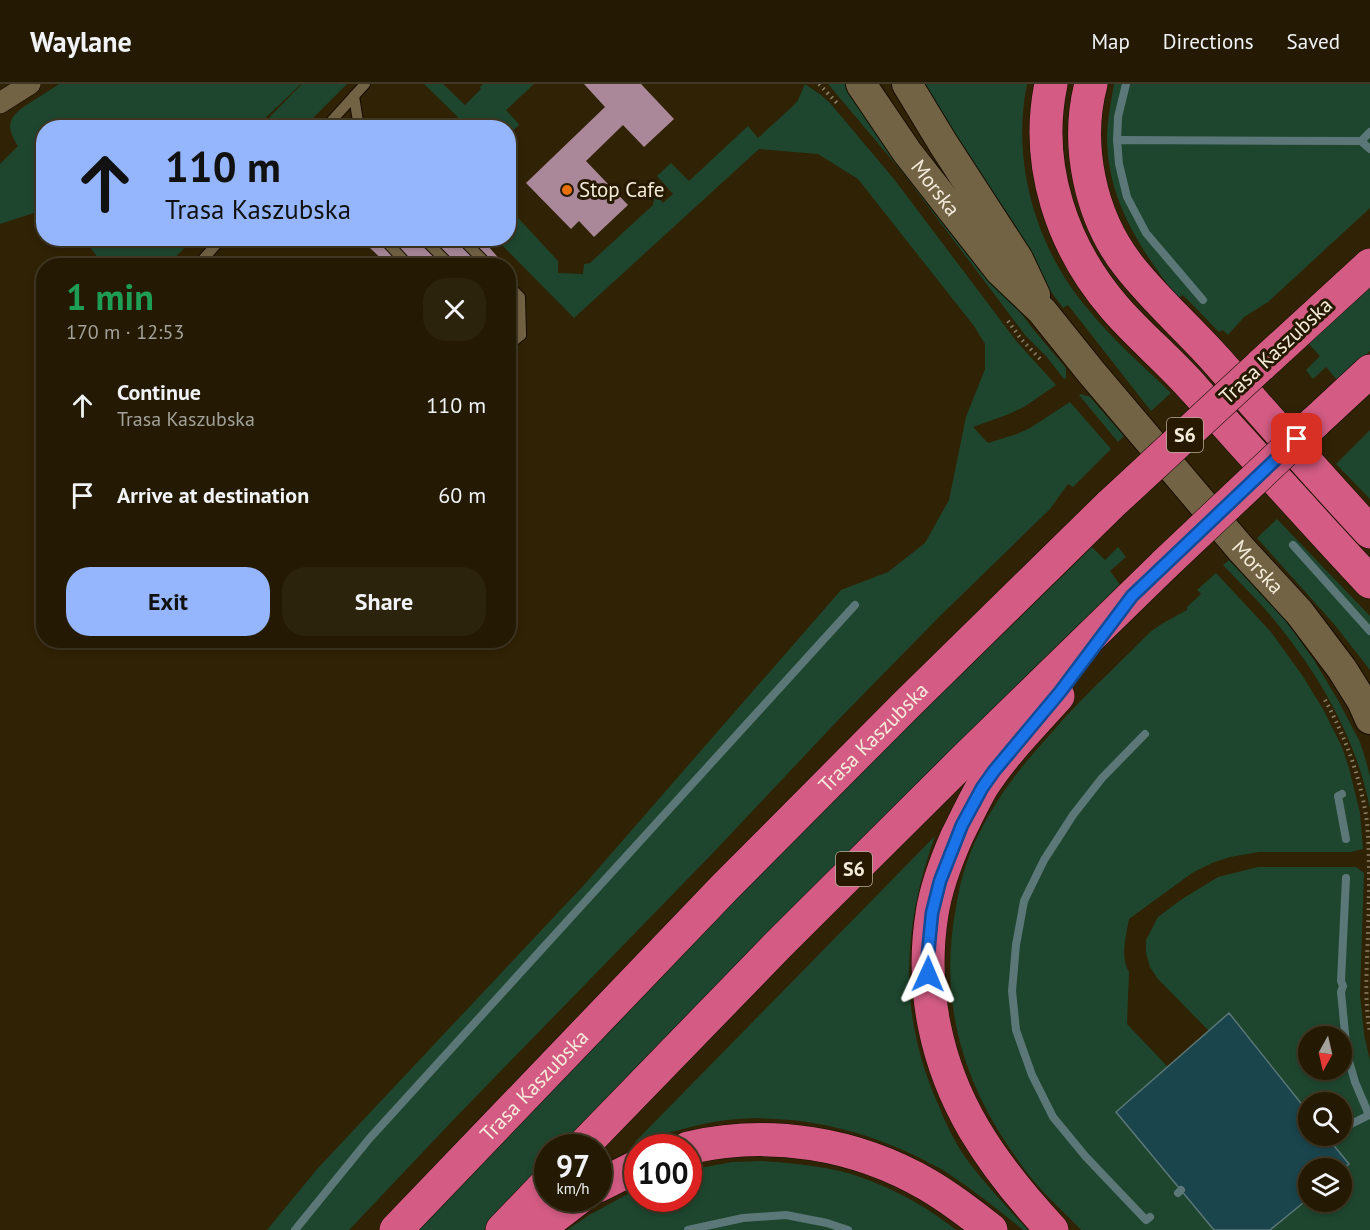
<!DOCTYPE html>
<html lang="en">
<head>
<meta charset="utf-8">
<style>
	:root { --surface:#241a03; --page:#2c230d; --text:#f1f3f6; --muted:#a3a19a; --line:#413825; --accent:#95b6fd }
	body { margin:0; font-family:"PT Sans",sans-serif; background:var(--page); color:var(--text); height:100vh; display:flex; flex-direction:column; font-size:22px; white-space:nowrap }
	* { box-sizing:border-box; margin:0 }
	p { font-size:20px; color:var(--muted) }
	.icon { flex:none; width:33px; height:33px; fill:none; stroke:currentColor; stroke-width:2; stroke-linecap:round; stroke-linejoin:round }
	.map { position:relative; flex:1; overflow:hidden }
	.sheet { position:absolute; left:36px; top:174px; width:480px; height:390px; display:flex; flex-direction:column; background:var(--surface); border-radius:24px; box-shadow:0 3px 9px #0003,0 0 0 2px var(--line) }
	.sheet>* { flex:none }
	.guide { position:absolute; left:36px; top:36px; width:480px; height:126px; border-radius:24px; box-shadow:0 3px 9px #0003,0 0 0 2px var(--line); background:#95b6fd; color:#111; overflow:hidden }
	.needle { width:39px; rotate:188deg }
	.tools { position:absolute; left:1298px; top:942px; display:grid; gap:12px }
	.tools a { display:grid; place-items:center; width:54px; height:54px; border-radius:50%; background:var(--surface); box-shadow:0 3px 9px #0003,0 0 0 2px var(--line); font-size:30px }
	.speed { position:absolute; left:534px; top:1050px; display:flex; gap:12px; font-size:30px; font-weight:700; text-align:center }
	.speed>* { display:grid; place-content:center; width:78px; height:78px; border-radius:50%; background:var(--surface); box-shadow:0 3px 9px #0003,0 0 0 2px var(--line); line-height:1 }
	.speed small { font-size:15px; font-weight:400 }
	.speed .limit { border:9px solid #d22; background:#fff; color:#111 }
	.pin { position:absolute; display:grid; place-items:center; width:51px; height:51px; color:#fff; margin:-26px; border-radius:12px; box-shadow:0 3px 9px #0006 }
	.me { position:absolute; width:66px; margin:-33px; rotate:1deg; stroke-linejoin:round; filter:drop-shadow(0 0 4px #0008) }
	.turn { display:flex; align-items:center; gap:21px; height:126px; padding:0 30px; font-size:27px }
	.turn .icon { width:78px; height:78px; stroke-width:2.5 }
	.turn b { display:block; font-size:42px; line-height:51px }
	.round { display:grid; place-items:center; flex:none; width:63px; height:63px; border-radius:24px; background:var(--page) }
	.summary { display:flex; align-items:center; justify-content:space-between; height:102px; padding:0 30px }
	h1 { font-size:36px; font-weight:700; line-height:45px; color:#1e9e55 }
	.action { display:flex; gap:12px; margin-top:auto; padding:12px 30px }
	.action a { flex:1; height:69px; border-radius:24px; background:var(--accent); color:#111; font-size:24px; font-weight:700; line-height:69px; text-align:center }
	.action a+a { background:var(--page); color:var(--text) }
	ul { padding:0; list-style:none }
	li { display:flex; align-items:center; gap:18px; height:90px; padding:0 30px }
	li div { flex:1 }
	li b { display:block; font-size:22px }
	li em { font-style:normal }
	header { display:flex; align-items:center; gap:36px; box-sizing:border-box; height:84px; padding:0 30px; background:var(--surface); border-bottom:2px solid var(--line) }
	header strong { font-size:28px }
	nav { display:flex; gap:33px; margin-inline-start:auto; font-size:21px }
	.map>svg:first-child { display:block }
	.green { fill:#1e462e; fill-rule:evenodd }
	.water { fill:#1a454c; stroke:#5b7777; stroke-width:1.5 }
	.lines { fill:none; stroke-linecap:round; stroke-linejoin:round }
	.stream { stroke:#5b7777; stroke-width:8 }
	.building { fill:#aa889a }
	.lane-casing { stroke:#160c00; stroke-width:12 }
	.street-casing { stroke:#160c00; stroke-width:22 }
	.secondary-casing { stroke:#160c00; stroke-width:32 }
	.highway-casing { stroke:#160c00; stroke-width:34 }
	.path { stroke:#8e826a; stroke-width:4; stroke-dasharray:1.5 4.5; stroke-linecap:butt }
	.lane { stroke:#736345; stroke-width:10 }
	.street { stroke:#736345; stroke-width:21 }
	.secondary { stroke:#736345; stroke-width:30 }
	.highway { stroke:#d45c84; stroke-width:33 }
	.highway-bridge-casing { stroke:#160c00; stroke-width:34; stroke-linecap:butt }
	.highway-bridge { stroke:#d45c84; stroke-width:33 }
	.route-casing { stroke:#114b97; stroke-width:15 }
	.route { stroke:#1a73e8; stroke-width:10 }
	.food-dot { fill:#e8710a; stroke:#261900; stroke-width:2 }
	.labels { text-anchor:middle; stroke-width:6; stroke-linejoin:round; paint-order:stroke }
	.shield { fill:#261900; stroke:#b6ac99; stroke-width:1.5 }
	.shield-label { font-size:20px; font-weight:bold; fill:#f4ebda }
	.street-label { font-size:21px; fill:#f4ebda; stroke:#261900 }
	.poi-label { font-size:21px; fill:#f4ebda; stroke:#261900; text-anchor:start }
</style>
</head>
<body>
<header>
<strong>Waylane</strong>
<nav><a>Map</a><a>Directions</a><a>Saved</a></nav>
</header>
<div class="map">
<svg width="1370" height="1146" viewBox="0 0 1370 1146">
	<rect width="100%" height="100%" fill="#302204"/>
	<g class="green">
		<path d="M59 0H301L256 43 44 44 43 126 0 140V80L18 62C1 37 14 29 34 16 43 11 51 5 59 0Z"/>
		<polygon points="302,0 347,0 304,43 260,43"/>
		<polygon points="424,0 443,0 465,21 481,5 480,3 483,0 534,0 506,26 518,39 519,41 509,50 508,44 468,43"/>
		<polygon points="805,0 821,11 830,19 894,95 1017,258 1056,301 1024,323 1009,330 973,343 988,359 1017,350 1030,344 1070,318 1111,365 1073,403 1068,400 1050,425 940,532 841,633 710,772 457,1032 349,1146 267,1146 318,1084 583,802 841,506 888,488 925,459 949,416 966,333 985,285 985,260 974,242 858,95 818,70 759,65 574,234 496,155 508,154 509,124 558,177 558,189 583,190 584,180 590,179 653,121 655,109 663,119 673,110 657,92 671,79 689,97 748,42 758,54 794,21 798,16"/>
		<polygon points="828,0 845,0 875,42 993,192 1033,245 1066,284 1066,294 1064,295 1046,272 1025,251 903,89"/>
		<path d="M924 0H1027C1011 78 1036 164 1087 224 1112 255 1142 281 1171 309L1151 327 1068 221 1063 224 1044 198Z"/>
		<path d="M1114 0H1370V124L1268 218 1244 233 1228 251 1223 246 1219 248 1183 211 1178 214C1141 166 1108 118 1107 55 1107 37 1111 18 1114 0Z"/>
		<polygon points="150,155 194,155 167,181 104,182 84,155"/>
		<polygon points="1370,201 1370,267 1338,297 1326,283 1313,295 1306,286 1320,272 1307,258"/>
		<polygon points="1081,310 1090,313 1124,352 1118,358 1079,311"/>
		<polygon points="1370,346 1370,415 1336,380"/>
		<polygon points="1277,435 1370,532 1370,586 1334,540 1257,454"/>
		<polygon points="1092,463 1105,476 1118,463 1126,473 1110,487 1121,502 769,849 561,1063 548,1064 547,1078 484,1146 418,1146 737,814 885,665"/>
		<path d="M1229 476 1286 537 1314 576 1339 618 1360 658 1366 677 1370 692V725C1357 657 1322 595 1279 542 1262 520 1242 501 1223 481Z"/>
		<path d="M1216 489 1271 548 1302 591 1323 625 1342 663 1349 684 1360 729 1363 765 1351 768H1259L1230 773 1212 779 1192 789 1129 835C1126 852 1120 874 1129 888L1127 940 1168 983 1117 1028 1214 1146H1081C1060 1124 1037 1104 1020 1079 963 1001 938 919 956 823 959 805 963 787 970 770 980 744 998 714 1015 692 1027 676 1040 662 1053 647 1076 620 1101 597 1126 572 1137 562 1147 549 1160 541 1168 536 1178 531 1187 526V523L1201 510 1197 506Z"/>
		<path d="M935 752C902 844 898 930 938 1020 945 1038 954 1057 965 1073 984 1099 1006 1122 1028 1146H1023C999 1126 973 1106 946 1088 939 1083 930 1080 922 1075 863 1045 794 1029 727 1036 695 1040 664 1050 634 1059Z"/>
		<path d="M1258 783H1356L1364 789 1360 911 1364 950 1370 977V1146H1270L1308 1115V1118H1341V1087L1349 1080 1326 1052H1341V1018H1308V1028L1229 929 1209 947 1158 895 1150 883 1146 869V856L1158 833 1182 815 1218 793ZM1308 952H1341V986H1308Z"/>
		<path d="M761 1077C788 1079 814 1081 840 1087 880 1097 924 1120 956 1146H567L589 1131 637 1105 638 1114H688L689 1086 732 1078Z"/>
	</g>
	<polygon class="water" points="1229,929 1308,1028 1308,1052 1326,1052 1349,1080 1341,1087 1341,1084 1308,1084 1308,1115 1270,1146 1214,1146 1116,1028"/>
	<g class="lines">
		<g class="stream">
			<polyline points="1370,48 1361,57 1370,65"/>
			<polyline points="1117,56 1118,33 1126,0"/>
			<polyline points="1203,216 1146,149 1127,113 1119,80 1117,56 1361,57"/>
			<polyline points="1293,461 1370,547"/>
			<polyline points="1145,650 1102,694 1073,731 1044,776 1024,817 1016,861 1012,907 1016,946 1032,991 1053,1033 1086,1073 1146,1136 1150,1133"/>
			<polyline points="1342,710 1338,712 1346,755"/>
			<polyline points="1341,1045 1369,1031 1355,998 1347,970 1341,908 1343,902 1341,897 1346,794"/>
			<polyline points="1178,1109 1181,1106"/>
			<polyline points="295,1146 369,1055 855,521"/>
			<polyline points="688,1146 743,1134 786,1131 827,1139 848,1146"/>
		</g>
	</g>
	<g class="building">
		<polygon points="584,0 641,0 674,35 644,63 623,41 586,77 628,121 594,153 579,137 571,145 526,99 605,23"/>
		<polygon points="379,154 481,154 502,178 499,182 389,182 370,164"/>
	</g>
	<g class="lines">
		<g class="lane-casing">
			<g id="lane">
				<polyline points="354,12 359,44"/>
				<polyline points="325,44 365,0"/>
				<polyline points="383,154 409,182"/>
				<polyline points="423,154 451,182"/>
				<polyline points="461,154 489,182"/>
				<polyline points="197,182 222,154"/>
				<polyline points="508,201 520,213 521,251"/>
				<polyline points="508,238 521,251 508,262"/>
			</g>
		</g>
		<g class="street-casing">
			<polyline id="street" points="0,19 30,0"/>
		</g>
		<g class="secondary-casing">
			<g id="secondary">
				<path id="s1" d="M861 0 907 68 1000 187 1042 227 1091 288 1241 465 1299 528 1342 585 1362 617 1370 635"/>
				<polyline points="907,0 944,61 1018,175 1035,211"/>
			</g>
		</g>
		<g class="highway-casing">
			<g id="highway">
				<path d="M1051 0C1034 81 1062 163 1115 224 1140 253 1170 277 1195 306 1253 370 1311 435 1370 498"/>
				<path d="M1091 0C1075 60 1090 132 1128 181 1155 216 1189 245 1218 278 1268 335 1318 392 1370 448"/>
				<polyline points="1260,282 1370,181"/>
				<polyline points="1314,339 1370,287"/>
				<polyline points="581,1064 780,859 965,675 1166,479"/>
				<path d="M688 1064C770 1045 856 1059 928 1101 950 1114 971 1130 991 1146"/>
				<polyline points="598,1102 638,1082"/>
				<path id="s2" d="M396 1146 725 803 906 621 1111 420"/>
				<polyline points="502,1146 548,1098"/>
				<polyline points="537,1146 579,1114"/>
				<path d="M1052 1146C1023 1115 996 1082 974 1045 936 980 920 905 932 830 936 803 946 777 957 752 965 736 973 719 982 703 1003 670 1032 641 1058 612"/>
			</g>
		</g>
		<g class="path">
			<polyline points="819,0 837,19"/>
			<polyline points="1008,237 1021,255 1042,277"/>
			<path d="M1325 616C1346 654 1361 695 1367 738 1370 774 1369 812 1368 848 1367 882 1364 916 1370 949"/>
		</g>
		<use href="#lane" class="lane"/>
		<use href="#street" class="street"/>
		<use href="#secondary" class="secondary"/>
		<use href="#highway" class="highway"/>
		<g class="highway-bridge-casing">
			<g id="highway-bridge">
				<polyline points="1111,420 1260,282"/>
				<polyline points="1166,479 1314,339"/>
			</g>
		</g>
		<use href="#highway-bridge" class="highway-bridge"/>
	</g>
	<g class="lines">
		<g class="route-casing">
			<polyline id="route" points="928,890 928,870 932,829 940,797 962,741 982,704 994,687 1060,608 1132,512 1297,355"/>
		</g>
		<use href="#route" class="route"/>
	</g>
	<circle class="food-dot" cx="567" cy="106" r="6"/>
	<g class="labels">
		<g class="shield">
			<rect x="1167" y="334" width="36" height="34" rx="4.5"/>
			<rect x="836" y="768" width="36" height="34" rx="4.5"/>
		</g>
		<g class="shield-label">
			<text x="1185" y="358">S6</text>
			<text x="854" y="792">S6</text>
		</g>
		<g class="street-label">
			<text dy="7" stroke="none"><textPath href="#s1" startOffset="128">Morska</textPath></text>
			<text transform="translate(1276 267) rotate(-43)" y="7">Trasa Kaszubska</text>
			<text dy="7" stroke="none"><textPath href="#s1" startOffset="626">Morska</textPath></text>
			<text dy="7" stroke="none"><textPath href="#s2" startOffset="686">Trasa Kaszubska</textPath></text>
			<text dy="7" stroke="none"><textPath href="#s2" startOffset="200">Trasa Kaszubska</textPath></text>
		</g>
		<g class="poi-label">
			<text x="579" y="113">Stop Cafe</text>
		</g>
	</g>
</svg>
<div class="tools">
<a><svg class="needle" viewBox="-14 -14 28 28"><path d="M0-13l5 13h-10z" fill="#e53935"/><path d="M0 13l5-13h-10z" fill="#a3a19a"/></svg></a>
<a><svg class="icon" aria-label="search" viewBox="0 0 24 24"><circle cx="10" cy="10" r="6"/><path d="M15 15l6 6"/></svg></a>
<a><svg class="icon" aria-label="layers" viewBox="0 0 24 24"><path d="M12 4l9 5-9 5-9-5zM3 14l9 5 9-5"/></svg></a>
</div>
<div class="speed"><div>97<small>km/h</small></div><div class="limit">100</div></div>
<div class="pin" style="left:1297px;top:355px;background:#d93025"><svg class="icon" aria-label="arrive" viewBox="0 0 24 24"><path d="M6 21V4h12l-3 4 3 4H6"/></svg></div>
<svg class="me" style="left:928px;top:890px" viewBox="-20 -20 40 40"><path d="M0-17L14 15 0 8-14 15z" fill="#1a73e8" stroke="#fff" stroke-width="4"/></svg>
<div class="guide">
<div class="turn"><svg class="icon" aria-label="ahead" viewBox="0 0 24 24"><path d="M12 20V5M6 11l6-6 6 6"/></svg><div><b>110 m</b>Trasa Kaszubska</div></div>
</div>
<section class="sheet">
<div class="summary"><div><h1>1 min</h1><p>170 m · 12:53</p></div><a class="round"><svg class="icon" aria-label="close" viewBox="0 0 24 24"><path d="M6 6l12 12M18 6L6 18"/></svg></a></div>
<ul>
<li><svg class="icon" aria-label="ahead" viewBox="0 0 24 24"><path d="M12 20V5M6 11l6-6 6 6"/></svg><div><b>Continue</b><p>Trasa Kaszubska</p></div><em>110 m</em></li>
<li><svg class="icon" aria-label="arrive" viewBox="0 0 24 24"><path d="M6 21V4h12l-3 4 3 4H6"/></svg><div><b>Arrive at destination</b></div><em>60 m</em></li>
</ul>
<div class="action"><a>Exit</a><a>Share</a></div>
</section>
</div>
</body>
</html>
